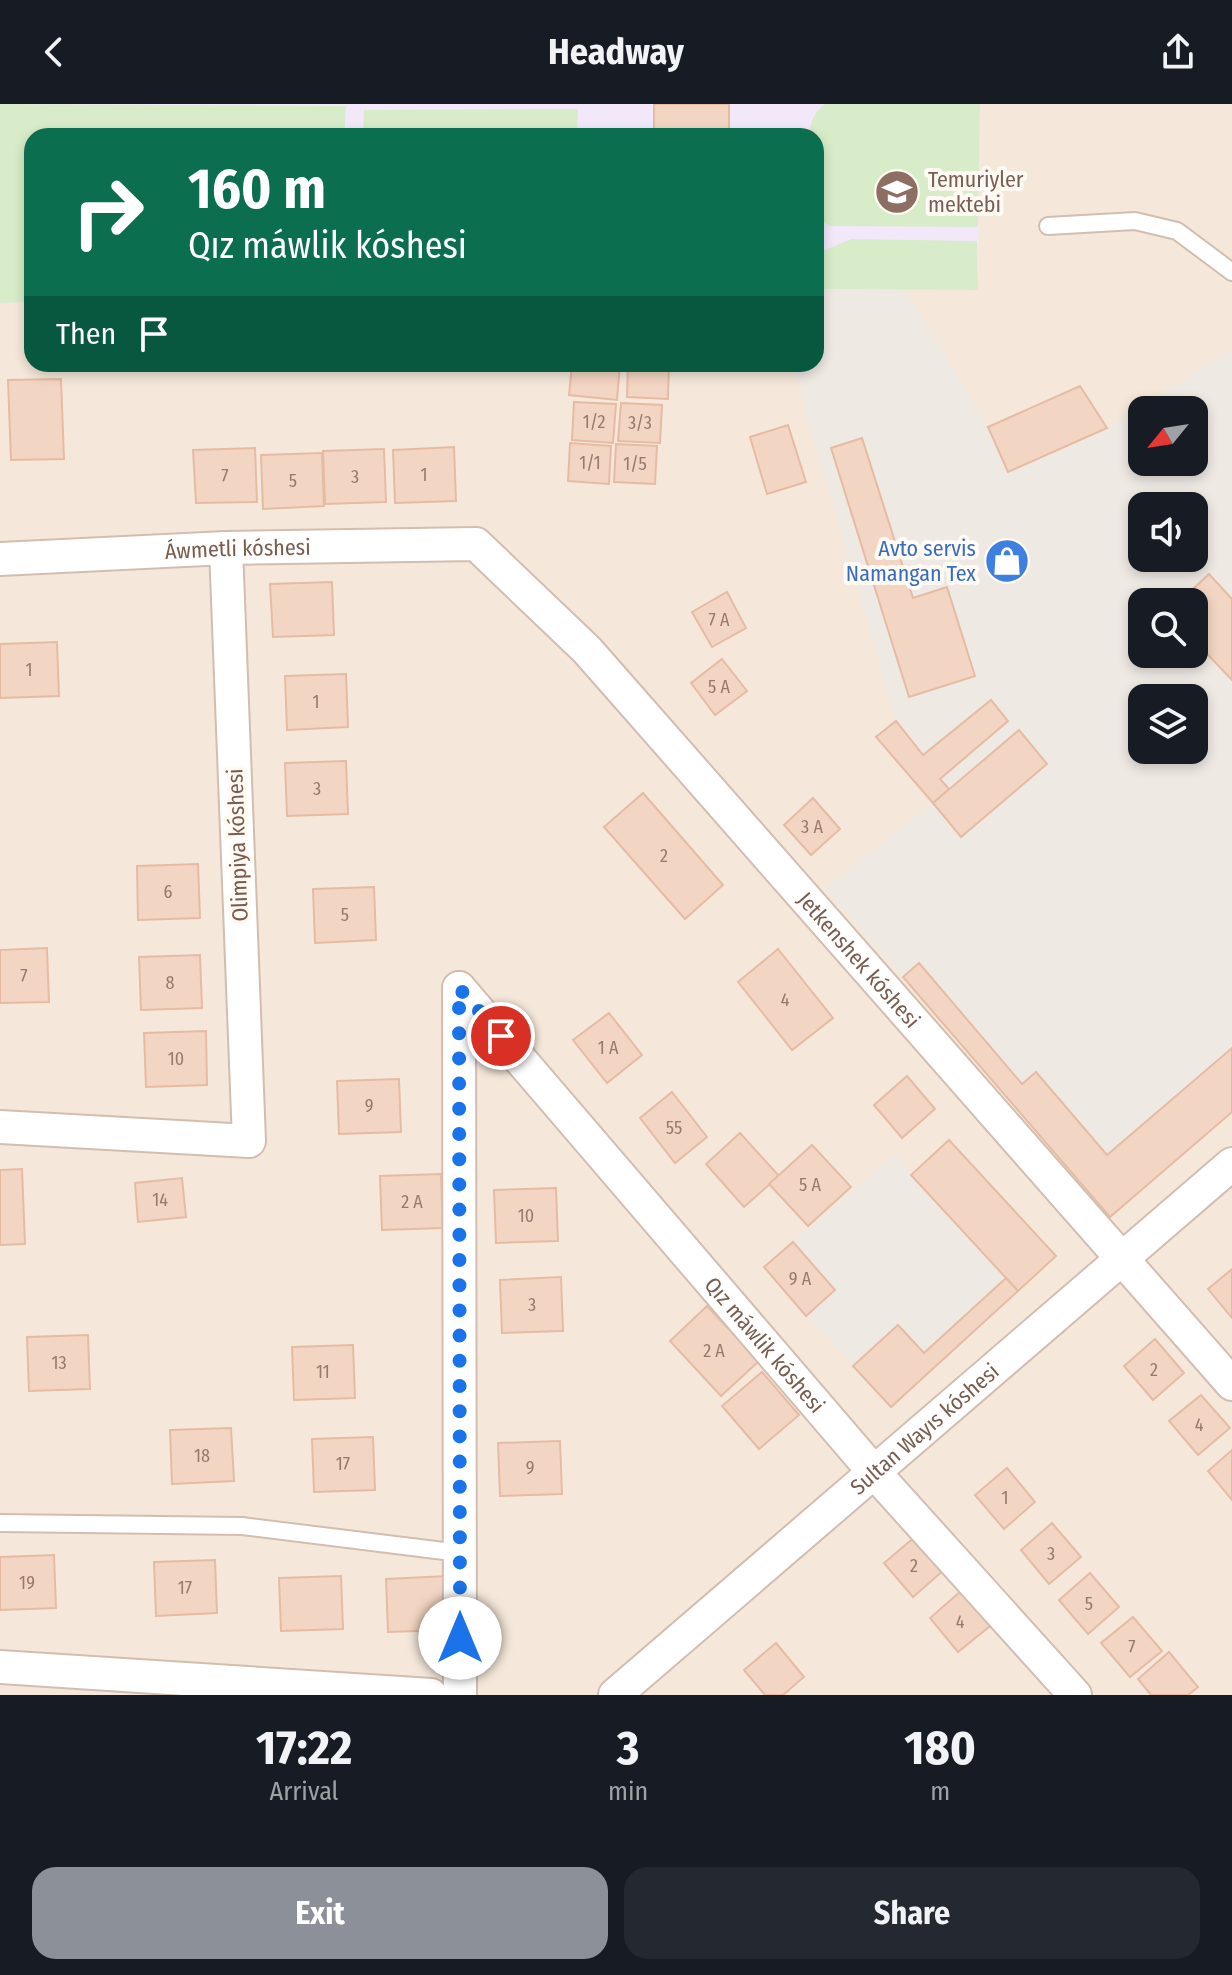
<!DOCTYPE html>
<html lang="en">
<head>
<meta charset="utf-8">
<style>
	:root { --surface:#171b24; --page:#242831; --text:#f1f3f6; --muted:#9ea1a6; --accent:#8c9099 }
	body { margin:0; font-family:"Fira Sans Condensed",sans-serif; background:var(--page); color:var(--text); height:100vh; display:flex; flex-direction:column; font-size:30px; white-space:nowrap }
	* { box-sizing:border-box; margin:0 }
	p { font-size:26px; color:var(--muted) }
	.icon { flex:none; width:44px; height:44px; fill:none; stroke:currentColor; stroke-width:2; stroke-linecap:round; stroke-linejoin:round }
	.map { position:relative; height:1591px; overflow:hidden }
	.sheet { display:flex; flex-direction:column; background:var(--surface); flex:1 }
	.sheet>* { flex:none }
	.guide { position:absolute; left:24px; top:24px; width:800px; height:244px; border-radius:24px; box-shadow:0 4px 12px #0003; background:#0b6e4f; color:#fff; overflow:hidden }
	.needle { width:52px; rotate:240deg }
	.controls { position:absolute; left:1128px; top:292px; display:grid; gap:16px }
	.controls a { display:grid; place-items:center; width:80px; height:80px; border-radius:16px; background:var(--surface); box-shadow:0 4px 12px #0003; font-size:40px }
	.pin { position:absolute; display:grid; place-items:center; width:68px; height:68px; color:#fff; margin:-34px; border:4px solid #fff; border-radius:50%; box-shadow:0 2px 8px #0007 }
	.me { position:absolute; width:88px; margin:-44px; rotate:0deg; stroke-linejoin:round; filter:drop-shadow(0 0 6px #0008) }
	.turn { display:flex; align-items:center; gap:28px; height:168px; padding:0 32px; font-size:36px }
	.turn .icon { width:104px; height:104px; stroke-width:2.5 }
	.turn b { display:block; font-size:56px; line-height:68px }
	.then { display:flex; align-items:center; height:76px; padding:0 32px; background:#0003; gap:16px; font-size:30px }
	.eta { display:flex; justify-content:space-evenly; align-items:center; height:136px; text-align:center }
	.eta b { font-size:48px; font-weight:700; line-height:56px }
	.primary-button { display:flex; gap:16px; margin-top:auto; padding:16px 32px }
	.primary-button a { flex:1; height:92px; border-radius:24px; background:var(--accent); color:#fff; font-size:32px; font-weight:700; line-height:92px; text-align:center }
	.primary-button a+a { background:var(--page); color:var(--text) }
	header { display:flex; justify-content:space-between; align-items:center; height:104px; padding:0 32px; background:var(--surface); font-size:36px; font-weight:700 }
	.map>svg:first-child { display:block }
	.residential { fill:#f5e8da; fill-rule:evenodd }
	.industrial { fill:#efe9e4; fill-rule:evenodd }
	.education { fill:#f3e8fa }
	.green { fill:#d8ecc9 }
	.building { fill:#f3d5c3; stroke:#e6bba3; stroke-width:2 }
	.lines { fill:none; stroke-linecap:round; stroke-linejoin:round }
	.service-casing { stroke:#d1beb0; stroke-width:20 }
	.minor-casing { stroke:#d1beb0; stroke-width:36 }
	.service { stroke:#fff; stroke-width:16 }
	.minor { stroke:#fff; stroke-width:32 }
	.route { stroke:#1a73e8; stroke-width:14; stroke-dasharray:0 25.2 }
	.labels { text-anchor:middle; stroke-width:8; stroke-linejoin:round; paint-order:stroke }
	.number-label { font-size:18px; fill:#987a6a }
	.education-label { font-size:22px; fill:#785e54; stroke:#fffaf3; text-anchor:start }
	.shop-label { font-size:22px; fill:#366cbe; stroke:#fffaf3; text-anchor:end }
	.street-label { font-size:22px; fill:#7a5c4d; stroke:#fffaf3 }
</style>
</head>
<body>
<header><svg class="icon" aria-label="back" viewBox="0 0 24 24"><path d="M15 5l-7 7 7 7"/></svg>Headway<svg class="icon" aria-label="share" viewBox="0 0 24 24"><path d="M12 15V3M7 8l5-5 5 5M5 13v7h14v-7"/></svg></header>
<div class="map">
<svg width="1232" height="1591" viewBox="0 0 1232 1591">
	<rect width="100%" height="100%" fill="#fdf6ec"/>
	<path class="residential" d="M0 0H1232V1591H0ZM32 32H816V260H32ZM1142 306H1194V358H1142ZM1142 402H1194V454H1142ZM1142 498H1194V550H1142ZM1142 594H1194V646H1142Z"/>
	<g class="industrial">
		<path d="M816 185H905L988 323 1080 282 1107 324 1232 245V495L1209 470 1179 498H1142V550H1194V536L1232 576V1008L1110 1113 903 873 824 785 932 699 876 633 896 617 807 313 794 260H816ZM1142 306H1194V358H1142ZM1142 402H1194V454H1142ZM1142 594H1194V646H1142Z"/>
		<polygon points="949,1036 1056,1152 891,1303 764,1163 895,1050 911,1071"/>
	</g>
	<polygon class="education" points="0,0 980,0 978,186 816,185 816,32 32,32 32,198 0,199"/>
	<g class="green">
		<polygon points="0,0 346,2 344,32 32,32 32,198 0,199"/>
		<path d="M825 0H980L978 123 829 122 818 114 816 32H810C810 18 814 8 825 0Z"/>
		<polygon points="578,5 577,32 363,32 364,6"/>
		<polygon points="851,135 977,137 978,186 816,185 816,150"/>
	</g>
	<g class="building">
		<rect x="654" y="0" width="75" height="32"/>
		<polygon points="572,260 620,260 617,296 569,291"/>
		<polygon points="628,260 669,260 668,295 627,293"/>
		<polygon points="61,275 64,355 11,356 8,276"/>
		<polygon points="1080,282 1107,324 1008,368 988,323"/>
		<polygon points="574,298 616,300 613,339 572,336"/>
		<polygon points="621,299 662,301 660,339 618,337"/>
		<polygon points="788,321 806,378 767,390 750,333"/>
		<polygon points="862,334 913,494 947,483 975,572 909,593 831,344"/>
		<polygon points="570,339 611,342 609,380 568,377"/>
		<polygon points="616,340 657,342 655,380 614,378"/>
		<polygon points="454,343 456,397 395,399 393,346"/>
		<polygon points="255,344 257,398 196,399 193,346"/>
		<polygon points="384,345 386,398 325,400 323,347"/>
		<polygon points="322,349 324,402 263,405 261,351"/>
		<polygon points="1209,470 1232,495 1232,576 1194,536 1194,498 1179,498"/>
		<polygon points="332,478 334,531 273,533 270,480"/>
		<polygon points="727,488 746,524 712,543 692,508"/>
		<polygon points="57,538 59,592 0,594 0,540"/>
		<polygon points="722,555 747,587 715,611 691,579"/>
		<polygon points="346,570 348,623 287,626 285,572"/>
		<polygon points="991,596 1008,617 940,675 949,685 933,699 876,633 896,617 923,651"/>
		<polygon points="1019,626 1047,660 961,733 933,699"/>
		<polygon points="346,657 348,710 287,712 285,659"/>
		<polygon points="643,689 723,781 685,815 604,723"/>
		<polygon points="813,694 840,725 811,751 784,721"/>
		<polygon points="198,760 200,814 138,816 137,762"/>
		<polygon points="374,783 376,836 315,839 313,785"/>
		<polygon points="47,844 49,898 0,899 0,846"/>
		<polygon points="778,845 833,914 792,946 738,878"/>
		<polygon points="200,851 202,904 141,906 139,853"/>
		<polygon points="919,859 1022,980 1036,968 1107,1051 1232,944 1232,1008 1110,1113 903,873"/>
		<polygon points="609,909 642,951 607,979 573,936"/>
		<polygon points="206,927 207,981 146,983 144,929"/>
		<polygon points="907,972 935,1005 902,1034 874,1001"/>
		<polygon points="399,975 401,1028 339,1030 337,977"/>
		<polygon points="672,988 707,1033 675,1059 640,1014"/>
		<polygon points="740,1029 779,1072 744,1103 706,1060"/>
		<polygon points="949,1036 1056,1152 1018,1187 911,1071"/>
		<polygon points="812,1041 851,1083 808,1122 769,1080"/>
		<polygon points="22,1065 25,1140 0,1141 0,1066"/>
		<polygon points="441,1070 443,1124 382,1126 380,1072"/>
		<polygon points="182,1074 186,1113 138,1118 135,1079"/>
		<polygon points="556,1084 558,1137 496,1139 494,1086"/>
		<polygon points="793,1138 835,1186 806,1212 764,1163"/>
		<polygon points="1232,1165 1232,1214 1208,1185"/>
		<polygon points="561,1173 563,1227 502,1229 500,1176"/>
		<polygon points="1006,1174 1018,1187 891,1303 853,1262 898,1221 924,1249"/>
		<polygon points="707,1202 759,1257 721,1292 670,1237"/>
		<polygon points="88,1231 90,1285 29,1287 27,1233"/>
		<polygon points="1155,1235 1184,1269 1153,1296 1124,1262"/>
		<polygon points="353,1241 355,1294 294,1296 292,1243"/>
		<polygon points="762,1268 799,1311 759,1345 722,1302"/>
		<polygon points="1201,1291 1230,1324 1198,1351 1169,1317"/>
		<polygon points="231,1324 234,1377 172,1380 170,1326"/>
		<polygon points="373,1333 375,1386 314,1388 312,1335"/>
		<polygon points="560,1337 562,1390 500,1392 498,1339"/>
		<polygon points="1232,1346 1232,1396 1208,1367"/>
		<polygon points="1007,1364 1035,1398 1004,1425 975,1391"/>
		<polygon points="1052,1419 1081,1453 1049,1480 1021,1446"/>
		<polygon points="916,1432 944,1466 913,1493 884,1459"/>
		<polygon points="54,1451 56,1504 0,1506 0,1453"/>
		<polygon points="215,1456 217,1509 156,1512 154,1458"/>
		<polygon points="1090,1469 1119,1503 1088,1530 1059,1496"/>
		<polygon points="341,1472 343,1525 281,1527 279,1474"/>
		<polygon points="447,1472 449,1526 388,1528 386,1475"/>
		<polygon points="961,1487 990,1522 958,1548 930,1514"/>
		<polygon points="1133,1513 1162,1547 1130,1573 1101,1539"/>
		<polygon points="776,1539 804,1573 783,1591 765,1591 744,1566"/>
		<polygon points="1169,1548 1198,1583 1188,1591 1151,1591 1138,1575"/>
	</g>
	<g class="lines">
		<g class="service-casing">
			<g id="service">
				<polyline points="1048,122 1135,117 1177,127 1232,168"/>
				<polyline points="0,1419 242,1422 460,1449"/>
			</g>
		</g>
		<g class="minor-casing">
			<g id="minor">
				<path id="s1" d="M0 455 226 444 476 440 587 546 1232 1280"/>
				<path id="s2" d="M459 884 874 1368 1075 1591"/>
				<polyline points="459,884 460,1591"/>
				<polyline points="0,1023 249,1037 226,444"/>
				<polyline points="0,1563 431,1591"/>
				<path id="s3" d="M615 1591 1232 1060"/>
			</g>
		</g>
		<use href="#service" class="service"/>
		<use href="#minor" class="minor"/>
	</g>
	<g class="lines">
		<polyline class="route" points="460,1534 459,884 501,932"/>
	</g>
	<defs>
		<g id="school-disc" transform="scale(2.3)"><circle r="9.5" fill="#8d6e63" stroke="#fffaf3"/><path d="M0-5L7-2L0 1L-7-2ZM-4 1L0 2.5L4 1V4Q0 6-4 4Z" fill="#fff"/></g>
		<g id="shop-disc" transform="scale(2.3)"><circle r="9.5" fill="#3f7fe0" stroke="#fffaf3"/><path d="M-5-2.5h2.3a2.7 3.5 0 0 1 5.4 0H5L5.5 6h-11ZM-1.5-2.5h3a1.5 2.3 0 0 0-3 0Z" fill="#fff"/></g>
	</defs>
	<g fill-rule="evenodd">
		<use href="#school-disc" x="897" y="88"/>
		<use href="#shop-disc" x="1007" y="457"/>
	</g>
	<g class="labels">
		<g class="number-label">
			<text x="594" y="324">1/2</text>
			<text x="640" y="325">3/3</text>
			<text x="590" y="365">1/1</text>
			<text x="635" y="366">1/5</text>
			<text x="424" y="377">1</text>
			<text x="225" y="378">7</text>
			<text x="355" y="379">3</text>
			<text x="293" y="383">5</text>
			<text x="719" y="522">7 А</text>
			<text x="29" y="572">1</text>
			<text x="719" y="589">5 А</text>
			<text x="316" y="604">1</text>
			<text x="317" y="691">3</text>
			<text x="812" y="729">3 А</text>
			<text x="664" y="758">2</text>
			<text x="168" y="794">6</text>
			<text x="345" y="817">5</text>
			<text x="24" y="878">7</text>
			<text x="170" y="885">8</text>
			<text x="785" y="902">4</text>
			<text x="608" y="950">1 А</text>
			<text x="176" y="961">10</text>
			<text x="369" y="1008">9</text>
			<text x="674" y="1030">55</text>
			<text x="810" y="1087">5 А</text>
			<text x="160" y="1102">14</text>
			<text x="412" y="1104">2 А</text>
			<text x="526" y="1118">10</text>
			<text x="800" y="1181">9 А</text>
			<text x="532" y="1207">3</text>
			<text x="714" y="1253">2 А</text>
			<text x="59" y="1265">13</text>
			<text x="1154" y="1272">2</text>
			<text x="323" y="1274">11</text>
			<text x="1199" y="1327">4</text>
			<text x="202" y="1358">18</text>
			<text x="343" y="1366">17</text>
			<text x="530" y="1370">9</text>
			<text x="1005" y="1400">1</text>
			<text x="1051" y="1456">3</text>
			<text x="914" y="1468">2</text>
			<text x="27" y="1485">19</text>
			<text x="185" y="1490">17</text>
			<text x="1089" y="1506">5</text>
			<text x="960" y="1524">4</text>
			<text x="1132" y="1549">7</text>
		</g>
		<g class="education-label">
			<text x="928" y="83">Temuriyler<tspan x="928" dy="25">mektebi</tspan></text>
		</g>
		<g class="shop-label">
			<text x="976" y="452">Avto servis<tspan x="976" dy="25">Namangan Tex</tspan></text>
		</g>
		<g class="street-label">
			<text dy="8" stroke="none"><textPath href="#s1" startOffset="238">Áwmetli kóshesi</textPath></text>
			<text transform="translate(237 741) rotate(-92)" y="8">Olimpiya kóshesi</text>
			<text dy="8" stroke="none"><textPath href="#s1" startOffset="1042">Jetkenshek kóshesi</textPath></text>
			<text dy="8" stroke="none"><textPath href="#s2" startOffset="470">Qız máwlik kóshesi</textPath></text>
			<text dy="8" stroke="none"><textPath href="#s3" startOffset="408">Sultan Wayıs kóshesi</textPath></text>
		</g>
	</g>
</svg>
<div class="controls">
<a><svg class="needle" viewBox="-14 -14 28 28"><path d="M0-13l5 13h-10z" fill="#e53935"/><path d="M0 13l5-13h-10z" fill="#9ea1a6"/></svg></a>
<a><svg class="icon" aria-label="sound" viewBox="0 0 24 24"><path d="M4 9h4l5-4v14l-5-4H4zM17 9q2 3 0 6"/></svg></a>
<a><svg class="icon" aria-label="search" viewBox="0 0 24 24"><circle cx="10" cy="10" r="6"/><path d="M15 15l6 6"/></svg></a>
<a><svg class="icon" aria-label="layers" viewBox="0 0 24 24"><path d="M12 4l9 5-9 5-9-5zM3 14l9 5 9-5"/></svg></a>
</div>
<div class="pin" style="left:501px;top:932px;background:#d93025"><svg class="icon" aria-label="arrive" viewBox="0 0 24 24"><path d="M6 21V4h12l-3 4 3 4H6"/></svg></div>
<svg class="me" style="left:460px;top:1534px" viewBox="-20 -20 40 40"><circle r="19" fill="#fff"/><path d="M0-13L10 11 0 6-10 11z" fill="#1a73e8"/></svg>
<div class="guide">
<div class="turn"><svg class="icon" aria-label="right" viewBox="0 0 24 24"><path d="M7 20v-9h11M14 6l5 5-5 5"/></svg><div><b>160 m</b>Qız máwlik kóshesi</div></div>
<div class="then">Then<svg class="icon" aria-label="arrive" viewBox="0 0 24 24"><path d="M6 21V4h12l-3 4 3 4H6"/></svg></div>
</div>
</div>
<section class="sheet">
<div class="eta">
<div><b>17:22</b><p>Arrival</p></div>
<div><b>3</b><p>min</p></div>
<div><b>180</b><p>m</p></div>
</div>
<div class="primary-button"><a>Exit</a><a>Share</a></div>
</section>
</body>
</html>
